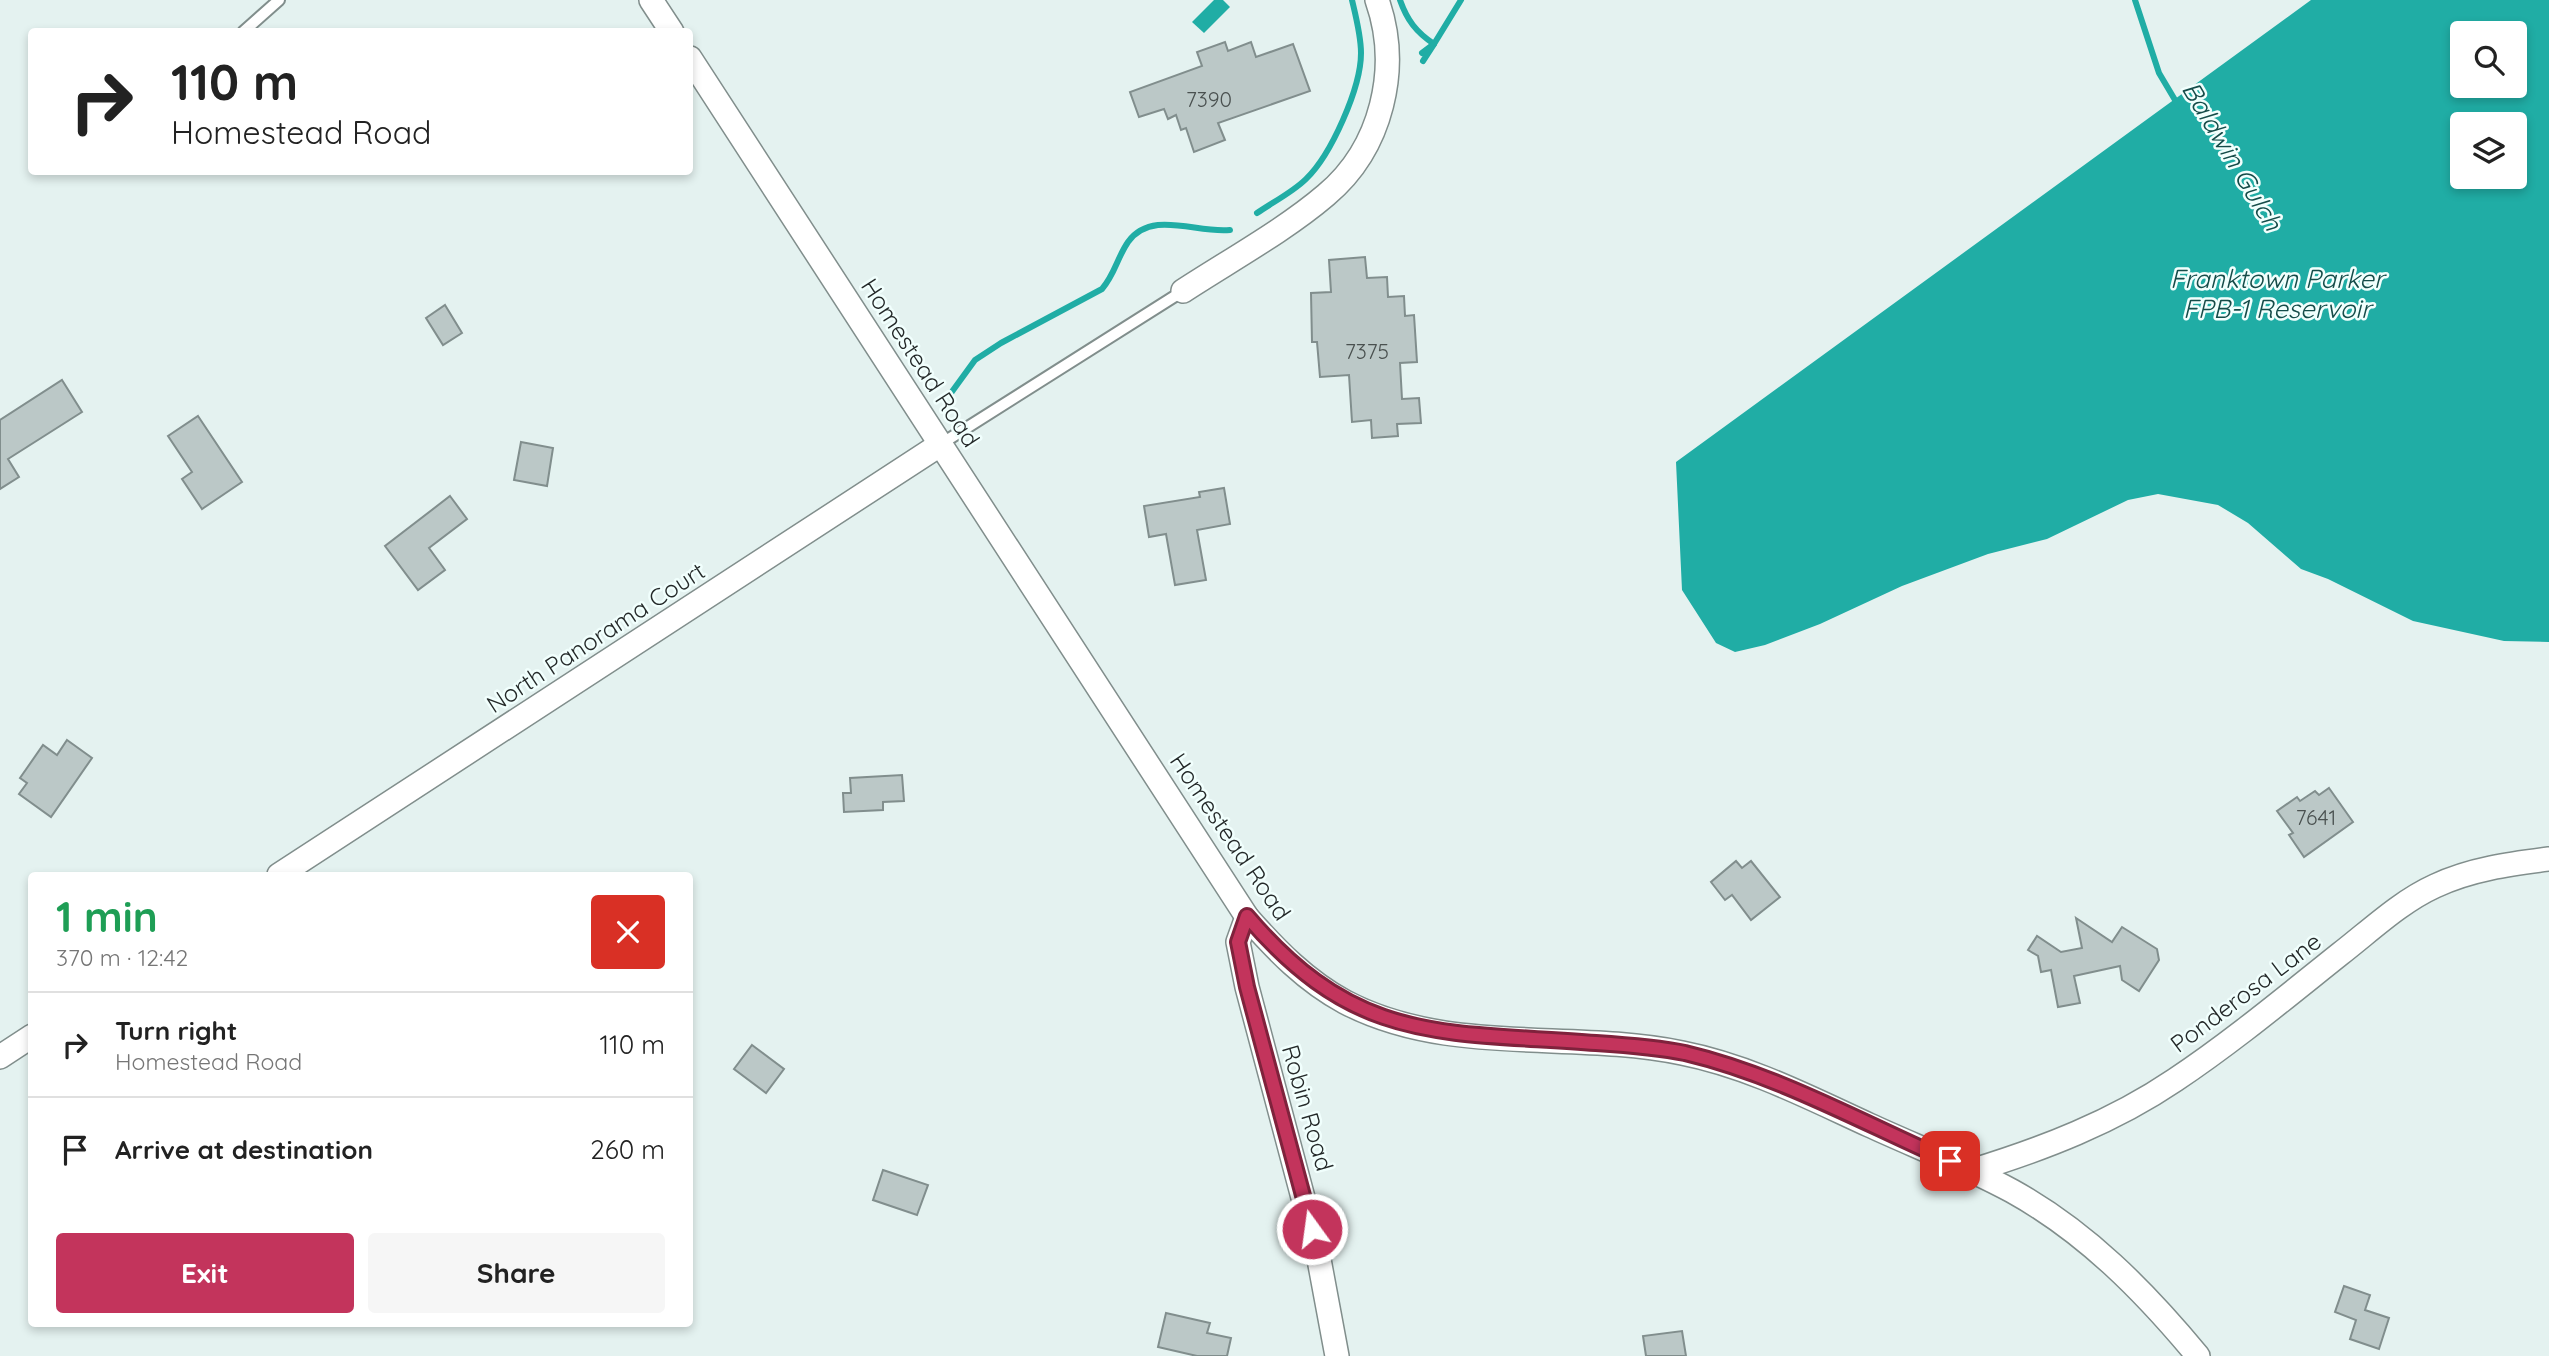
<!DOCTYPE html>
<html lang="en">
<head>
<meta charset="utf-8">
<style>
	:root { --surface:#fff; --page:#f6f6f6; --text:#222; --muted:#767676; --line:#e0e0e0; --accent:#c3345c }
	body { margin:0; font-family:Quicksand,sans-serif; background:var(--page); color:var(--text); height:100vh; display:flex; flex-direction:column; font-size:26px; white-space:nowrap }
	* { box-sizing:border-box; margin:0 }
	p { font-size:23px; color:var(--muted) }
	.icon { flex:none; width:38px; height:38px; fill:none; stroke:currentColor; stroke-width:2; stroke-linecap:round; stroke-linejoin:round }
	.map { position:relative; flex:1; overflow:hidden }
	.details { position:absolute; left:28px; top:872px; width:665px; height:455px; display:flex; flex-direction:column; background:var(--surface); border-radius:7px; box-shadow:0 4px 10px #0003 }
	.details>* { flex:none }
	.guide { position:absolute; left:28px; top:28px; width:665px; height:147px; border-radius:7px; box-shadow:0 4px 10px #0003; background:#fff; color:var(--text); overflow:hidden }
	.tools { position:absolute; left:2450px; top:21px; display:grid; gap:14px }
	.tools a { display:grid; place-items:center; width:77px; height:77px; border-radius:7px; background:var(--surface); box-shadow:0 4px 10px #0003; font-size:35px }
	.pin { position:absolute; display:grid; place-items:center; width:60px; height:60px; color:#fff; margin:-30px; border-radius:14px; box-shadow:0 4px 10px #0006 }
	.me { position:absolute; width:77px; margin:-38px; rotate:346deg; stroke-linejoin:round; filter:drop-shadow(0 0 5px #0008) }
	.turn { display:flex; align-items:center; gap:24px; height:147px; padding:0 28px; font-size:32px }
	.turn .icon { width:91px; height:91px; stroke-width:2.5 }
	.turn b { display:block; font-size:49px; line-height:60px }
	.round { display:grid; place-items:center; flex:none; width:74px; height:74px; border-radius:7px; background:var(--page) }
	.headline { display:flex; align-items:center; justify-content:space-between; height:119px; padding:0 28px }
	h1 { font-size:42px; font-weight:800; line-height:52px; color:#1e9e55 }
	.button { display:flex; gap:14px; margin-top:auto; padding:14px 28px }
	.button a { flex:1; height:80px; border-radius:7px; background:var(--accent); color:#fff; font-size:28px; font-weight:800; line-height:80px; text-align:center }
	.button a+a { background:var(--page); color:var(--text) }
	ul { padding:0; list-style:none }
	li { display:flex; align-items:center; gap:21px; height:105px; padding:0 28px; border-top:2px solid var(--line) }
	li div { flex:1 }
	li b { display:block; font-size:26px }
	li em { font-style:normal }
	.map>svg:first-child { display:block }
	.water { fill:#20ada5; fill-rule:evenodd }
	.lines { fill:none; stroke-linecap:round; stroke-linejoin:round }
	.stream { stroke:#20ada5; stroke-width:6 }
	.building { fill:#bbc8c7; stroke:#818e8d; stroke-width:2 }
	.lane-casing { stroke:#818e8c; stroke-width:14 }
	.street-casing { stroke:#818e8c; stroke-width:26 }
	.lane { stroke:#fff; stroke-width:10 }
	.street { stroke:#fff; stroke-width:23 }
	.route-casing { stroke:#7f223c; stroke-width:18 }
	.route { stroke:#c3345c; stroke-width:12 }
	.labels { text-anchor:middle; stroke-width:5; stroke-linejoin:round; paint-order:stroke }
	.number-label { font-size:21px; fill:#4a5150 }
	.street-label { font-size:24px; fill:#242929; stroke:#f1fffd }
	.water-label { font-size:26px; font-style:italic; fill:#154c49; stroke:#f1fffd }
</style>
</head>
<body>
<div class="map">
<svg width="2549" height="1356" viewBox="0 0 2549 1356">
	<rect width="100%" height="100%" fill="#e4f2f0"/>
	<g class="water">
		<polygon points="1214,0 1223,0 1230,7 1204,33 1192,22"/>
		<path d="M2311 0H2549V642L2504 641 2413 621 2328 579 2301 569 2248 523 2218 505 2158 494 2128 500 2047 539 1988 554 1902 586 1820 624 1765 645 1735 652 1716 643 1682 590 1676 462ZM2462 33H2515V86H2462ZM2462 124H2515V177H2462Z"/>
	</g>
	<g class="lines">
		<g class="stream">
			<path d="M1400 0C1407 20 1416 32 1434 44L1423 61"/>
			<polyline points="2135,0 2159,73 2178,105"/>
			<polyline points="1422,53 1434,44 1461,0"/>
			<path d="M1257 213C1273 202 1293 192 1306 179 1331 155 1361 88 1361 53 1361 36 1356 17 1352 0"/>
			<path d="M951 393 975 360 1001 343 1102 289C1115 274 1117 258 1128 242 1152 209 1197 234 1230 230"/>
		</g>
	</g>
	<g class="building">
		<polygon points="1225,42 1228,51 1251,42 1256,57 1293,44 1310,91 1218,123 1225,140 1194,152 1186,128 1181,130 1176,115 1168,119 1164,109 1139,117 1130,92 1202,66 1197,52"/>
		<polygon points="1365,257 1367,278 1387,277 1388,297 1404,296 1405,316 1414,315 1417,362 1400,363 1402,399 1419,398 1421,423 1397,424 1398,436 1372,438 1371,420 1352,422 1349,375 1320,377 1317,342 1312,342 1311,293 1331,292 1329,260"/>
		<polygon points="445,305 462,333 443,345 426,318"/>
		<polygon points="62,380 82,412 8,459 19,477 0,489 0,420"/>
		<polygon points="198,416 242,482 202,509 182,479 192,472 168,436"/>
		<polygon points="521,442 553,448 547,486 514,480"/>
		<polygon points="1224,488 1230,524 1197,530 1206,580 1175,585 1166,534 1149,537 1144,506 1200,497 1199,492"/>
		<polygon points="450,496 467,519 429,548 445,570 418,590 385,546"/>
		<polygon points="67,740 92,758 51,817 19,794 27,783 20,778 43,745 57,755"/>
		<polygon points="902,775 904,801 883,802 883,810 844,812 843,793 851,793 850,778"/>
		<polygon points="2329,788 2353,822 2304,857 2289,835 2293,833 2277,811 2297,797 2300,801 2315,791 2319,795"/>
		<polygon points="1736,861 1742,868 1751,861 1780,897 1751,920 1732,895 1725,900 1711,882"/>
		<polygon points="2076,918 2112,942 2122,927 2157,949 2159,960 2139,991 2122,980 2120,966 2074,976 2080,1003 2058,1007 2051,970 2041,972 2038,956 2028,950 2037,936 2061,952 2082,948"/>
		<polygon points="752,1045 784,1069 766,1093 734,1069"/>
		<polygon points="883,1170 928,1185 917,1215 873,1200"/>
		<polygon points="2344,1286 2370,1295 2365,1310 2389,1318 2379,1349 2350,1339 2356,1320 2335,1312"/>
		<polygon points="1166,1313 1210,1323 1207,1333 1231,1338 1227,1356 1197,1356 1158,1347"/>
		<polygon points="1682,1331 1686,1356 1646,1356 1643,1336"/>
	</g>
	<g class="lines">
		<g class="lane-casing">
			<g id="lane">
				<polyline points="243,32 279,0"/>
				<polyline points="941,444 1183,291"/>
			</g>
		</g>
		<g class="street-casing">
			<g id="street">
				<polyline points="651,0 672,32"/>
				<path d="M690 58 1247 917C1276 950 1306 981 1345 1002 1447 1056 1571 1030 1682 1053 1748 1066 1808 1097 1869 1125 1917 1147 1966 1166 2012 1191 2086 1232 2144 1291 2198 1356"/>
				<path d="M1183 291C1229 261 1285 230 1326 195 1382 148 1401 68 1377 0"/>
				<polyline points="279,875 941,444"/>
				<polyline points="1247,917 1238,942 1247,987 1318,1254 1337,1356"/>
				<polyline points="0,1057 32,1036"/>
				<path d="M1971 1171C2043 1149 2113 1122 2175 1080 2232 1042 2286 997 2340 954 2371 930 2400 902 2435 886 2471 869 2510 864 2549 859"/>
			</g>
		</g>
		<use href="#lane" class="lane"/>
		<use href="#street" class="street"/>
	</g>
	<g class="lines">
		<g class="route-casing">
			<path id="route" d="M1312 1229 1247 987 1238 942 1247 916C1357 1045 1441 1031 1596 1043 1626 1045 1656 1047 1685 1053 1778 1075 1863 1123 1950 1161"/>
		</g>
		<use href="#route" class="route"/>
	</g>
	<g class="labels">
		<g class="number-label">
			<text x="1209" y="107">7390</text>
			<text x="1367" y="359">7375</text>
			<text x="2316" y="825">7641</text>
		</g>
		<g class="street-label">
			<text transform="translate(920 363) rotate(57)" y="8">Homestead Road</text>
			<text transform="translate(596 638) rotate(-33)" y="8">North Panorama Court</text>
			<text transform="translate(1230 837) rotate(56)" y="8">Homestead Road</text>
			<text transform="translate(2246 993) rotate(-37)" y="8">Ponderosa Lane</text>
			<text transform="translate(1307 1108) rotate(74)" y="8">Robin Road</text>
		</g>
		<g class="water-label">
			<text transform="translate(2232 156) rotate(59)" y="9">Baldwin Gulch</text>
			<text x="2277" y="288">Franktown Parker<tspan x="2277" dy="30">FPB-1 Reservoir</tspan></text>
		</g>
	</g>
</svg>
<div class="tools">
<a><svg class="icon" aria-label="search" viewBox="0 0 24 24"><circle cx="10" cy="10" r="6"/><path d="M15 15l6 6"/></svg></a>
<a><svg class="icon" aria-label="layers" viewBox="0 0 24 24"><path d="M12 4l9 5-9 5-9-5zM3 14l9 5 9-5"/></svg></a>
</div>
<div class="pin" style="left:1950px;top:1161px;background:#d93025"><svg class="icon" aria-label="arrive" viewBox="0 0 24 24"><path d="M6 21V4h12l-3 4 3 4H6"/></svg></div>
<svg class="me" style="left:1312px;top:1229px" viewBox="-20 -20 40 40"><circle r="17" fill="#c3345c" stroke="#fff" stroke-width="3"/><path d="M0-11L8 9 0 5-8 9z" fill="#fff"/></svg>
<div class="guide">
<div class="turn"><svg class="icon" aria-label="right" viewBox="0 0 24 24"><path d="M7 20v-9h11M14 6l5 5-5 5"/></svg><div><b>110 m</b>Homestead Road</div></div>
</div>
<section class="details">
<div class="headline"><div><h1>1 min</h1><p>370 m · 12:42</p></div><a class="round" style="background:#d93025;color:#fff"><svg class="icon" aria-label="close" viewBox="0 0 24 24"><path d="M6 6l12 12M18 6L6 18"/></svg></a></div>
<ul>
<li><svg class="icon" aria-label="right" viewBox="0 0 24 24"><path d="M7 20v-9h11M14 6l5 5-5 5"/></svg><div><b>Turn right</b><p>Homestead Road</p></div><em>110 m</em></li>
<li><svg class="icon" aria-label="arrive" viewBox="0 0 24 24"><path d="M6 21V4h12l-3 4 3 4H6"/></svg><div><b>Arrive at destination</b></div><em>260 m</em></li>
</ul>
<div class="button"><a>Exit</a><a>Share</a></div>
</section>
</div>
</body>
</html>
